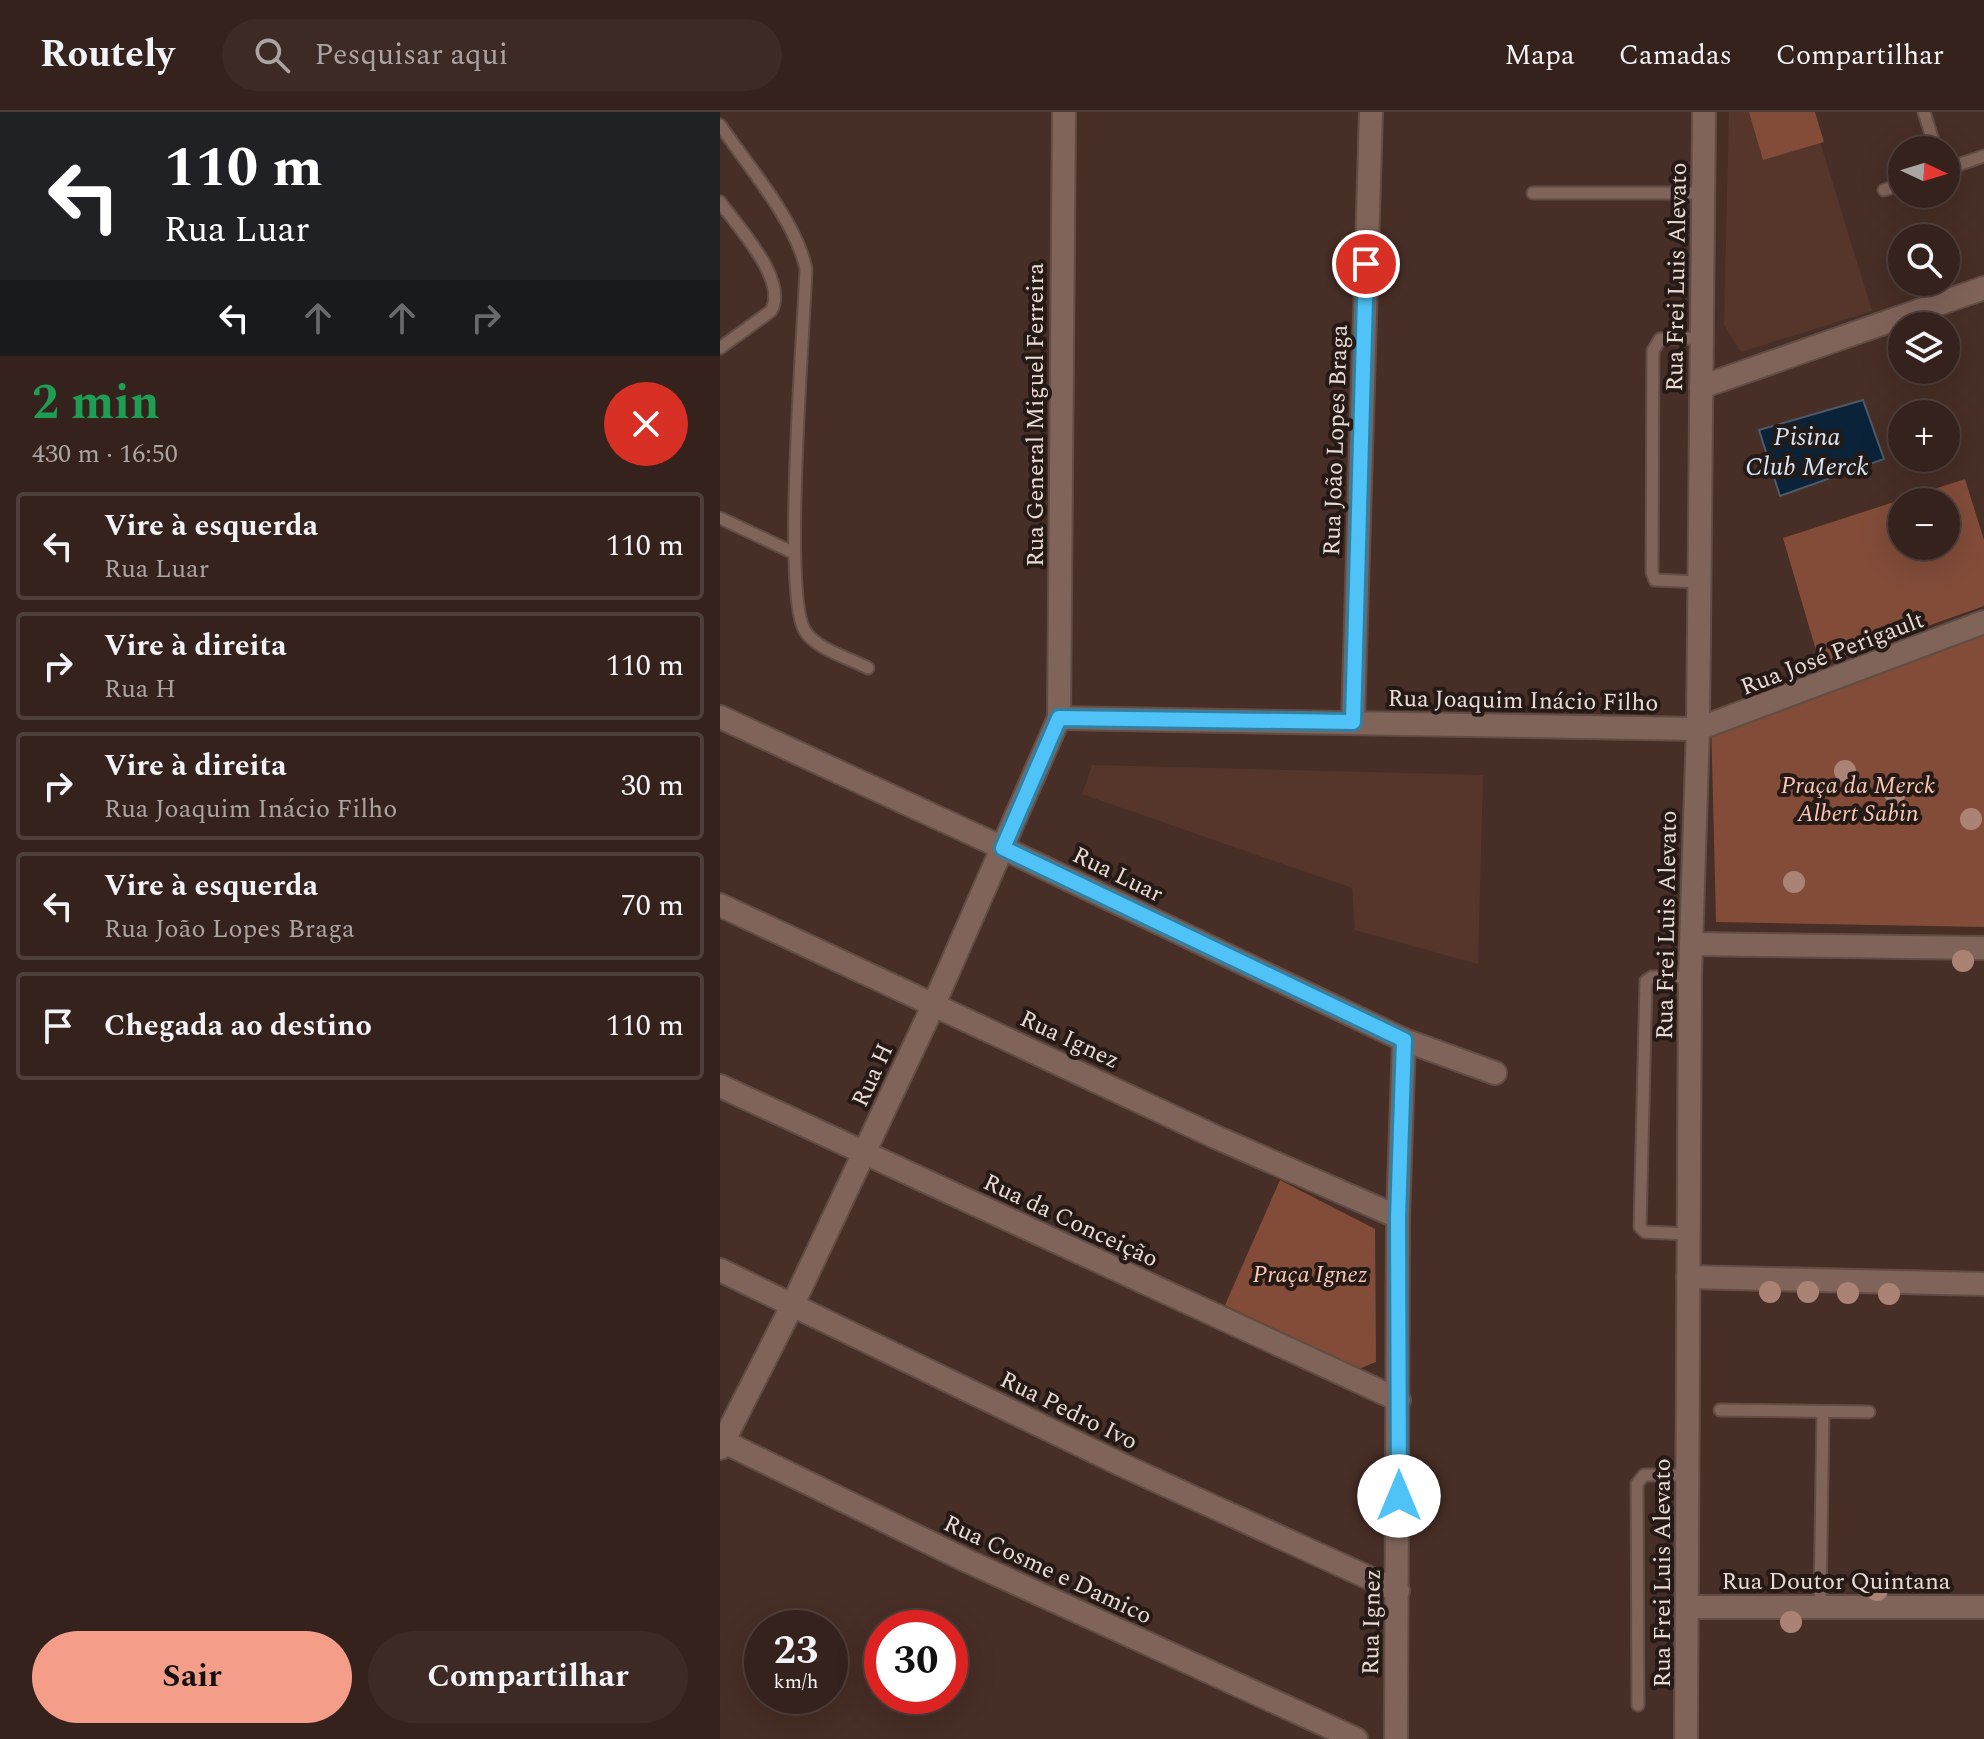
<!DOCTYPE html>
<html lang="pt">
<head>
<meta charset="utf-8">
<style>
	:root { --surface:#35221c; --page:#3d2a25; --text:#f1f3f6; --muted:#aaa4a3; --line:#4f3f3b; --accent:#f49e8a }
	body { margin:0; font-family:Spectral,serif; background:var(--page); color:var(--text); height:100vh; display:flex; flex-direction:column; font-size:30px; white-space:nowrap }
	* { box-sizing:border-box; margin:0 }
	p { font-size:26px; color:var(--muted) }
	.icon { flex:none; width:44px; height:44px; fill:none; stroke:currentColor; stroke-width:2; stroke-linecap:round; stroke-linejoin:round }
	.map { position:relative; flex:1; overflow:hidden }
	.panel { display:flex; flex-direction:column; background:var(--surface); width:720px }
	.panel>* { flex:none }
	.top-card { background:#202124; color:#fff; overflow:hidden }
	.needle { width:52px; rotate:94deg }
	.controls { position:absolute; left:1168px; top:24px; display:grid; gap:16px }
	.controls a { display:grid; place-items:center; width:72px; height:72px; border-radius:50%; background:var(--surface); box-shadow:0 8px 32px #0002,0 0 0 2px var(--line); font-size:40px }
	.speed { position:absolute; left:24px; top:1498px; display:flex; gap:16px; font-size:40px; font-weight:700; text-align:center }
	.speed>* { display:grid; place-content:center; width:104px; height:104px; border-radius:50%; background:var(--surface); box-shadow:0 8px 32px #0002,0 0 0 2px var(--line); line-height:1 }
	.speed small { font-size:20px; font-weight:400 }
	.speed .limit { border:12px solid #d22; background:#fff; color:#111 }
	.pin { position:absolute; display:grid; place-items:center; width:68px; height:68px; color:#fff; margin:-34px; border:4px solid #fff; border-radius:50%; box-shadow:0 2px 8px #0007 }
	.me { position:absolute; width:88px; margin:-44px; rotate:0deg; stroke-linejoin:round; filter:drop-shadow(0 0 6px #0008) }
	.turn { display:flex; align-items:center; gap:28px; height:168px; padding:0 32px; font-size:36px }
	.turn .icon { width:104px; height:104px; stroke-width:2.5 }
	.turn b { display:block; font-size:56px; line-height:68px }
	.lanes { display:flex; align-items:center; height:76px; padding:0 32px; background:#0003; justify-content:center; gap:40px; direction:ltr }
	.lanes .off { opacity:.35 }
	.round { display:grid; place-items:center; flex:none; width:84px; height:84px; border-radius:42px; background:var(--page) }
	.summary { display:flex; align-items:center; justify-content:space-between; height:136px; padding:0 32px }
	h1 { font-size:48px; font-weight:700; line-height:60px; color:#1e9e55 }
	.cta { display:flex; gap:16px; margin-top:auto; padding:16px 32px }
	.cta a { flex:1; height:92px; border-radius:48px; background:var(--accent); color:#111; font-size:32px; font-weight:700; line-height:92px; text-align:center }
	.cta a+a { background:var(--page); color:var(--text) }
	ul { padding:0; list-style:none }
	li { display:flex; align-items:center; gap:24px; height:108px; margin:0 16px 12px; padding:0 16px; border:4px solid var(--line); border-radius:8px }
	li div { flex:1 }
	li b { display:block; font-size:30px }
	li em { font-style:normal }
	header { display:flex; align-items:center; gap:48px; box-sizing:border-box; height:112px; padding:0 40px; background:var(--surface); border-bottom:2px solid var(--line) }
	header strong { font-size:38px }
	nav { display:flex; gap:44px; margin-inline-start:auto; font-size:28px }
	.search { width:560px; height:72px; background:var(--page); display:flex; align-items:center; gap:20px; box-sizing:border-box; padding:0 28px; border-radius:44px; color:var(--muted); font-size:30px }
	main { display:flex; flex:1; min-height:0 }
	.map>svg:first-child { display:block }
	.built { fill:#56362b }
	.green { fill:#824c39; fill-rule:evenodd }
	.water { fill:#0a2339; stroke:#4d5a68; stroke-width:2 }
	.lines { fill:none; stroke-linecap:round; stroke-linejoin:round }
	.service-casing { stroke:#614d45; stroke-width:15 }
	.minor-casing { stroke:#614d45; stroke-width:26 }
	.service { stroke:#80645a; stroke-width:11 }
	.minor { stroke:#80645a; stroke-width:22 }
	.tree { fill:#ab8375 }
	.route-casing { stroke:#337fa1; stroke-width:20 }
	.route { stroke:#4fc3f7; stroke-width:14 }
	.labels { text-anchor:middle; stroke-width:8; stroke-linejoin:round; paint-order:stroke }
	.street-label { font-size:24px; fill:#eadad4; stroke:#251a16 }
	.park-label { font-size:24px; font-style:italic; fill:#fcc8b6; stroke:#251a16 }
	.water-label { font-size:26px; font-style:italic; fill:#d4e6f9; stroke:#251a16 }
</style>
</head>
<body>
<header>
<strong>Routely</strong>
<div class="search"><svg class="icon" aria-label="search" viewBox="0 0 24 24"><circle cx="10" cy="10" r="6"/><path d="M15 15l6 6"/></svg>Pesquisar aqui</div>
<nav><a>Mapa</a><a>Camadas</a><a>Compartilhar</a></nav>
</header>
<main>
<section class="panel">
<div class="top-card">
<div class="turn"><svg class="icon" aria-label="left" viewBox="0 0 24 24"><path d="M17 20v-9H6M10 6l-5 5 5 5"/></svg><div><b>110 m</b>Rua Luar</div></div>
<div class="lanes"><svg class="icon" aria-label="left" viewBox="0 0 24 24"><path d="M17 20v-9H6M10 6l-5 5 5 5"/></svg><svg class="icon off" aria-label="ahead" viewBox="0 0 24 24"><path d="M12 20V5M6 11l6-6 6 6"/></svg><svg class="icon off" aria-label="ahead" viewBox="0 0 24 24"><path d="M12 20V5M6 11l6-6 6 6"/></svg><svg class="icon off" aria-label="right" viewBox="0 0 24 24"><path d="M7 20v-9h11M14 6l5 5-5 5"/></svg></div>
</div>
<div class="summary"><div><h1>2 min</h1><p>430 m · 16:50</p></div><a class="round" style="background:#d93025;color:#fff"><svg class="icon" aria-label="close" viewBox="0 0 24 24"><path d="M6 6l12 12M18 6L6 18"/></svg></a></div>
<ul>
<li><svg class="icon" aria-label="left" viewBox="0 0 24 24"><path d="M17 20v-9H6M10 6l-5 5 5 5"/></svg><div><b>Vire à esquerda</b><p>Rua Luar</p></div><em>110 m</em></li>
<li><svg class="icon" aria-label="right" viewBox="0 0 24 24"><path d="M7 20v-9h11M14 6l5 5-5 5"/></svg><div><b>Vire à direita</b><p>Rua H</p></div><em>110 m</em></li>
<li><svg class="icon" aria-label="right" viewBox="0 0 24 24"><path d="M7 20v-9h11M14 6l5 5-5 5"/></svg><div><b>Vire à direita</b><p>Rua Joaquim Inácio Filho</p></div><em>30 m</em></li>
<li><svg class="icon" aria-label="left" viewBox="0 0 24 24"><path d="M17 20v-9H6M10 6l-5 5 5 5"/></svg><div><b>Vire à esquerda</b><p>Rua João Lopes Braga</p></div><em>70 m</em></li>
<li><svg class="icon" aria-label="arrive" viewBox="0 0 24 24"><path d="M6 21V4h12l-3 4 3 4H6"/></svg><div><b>Chegada ao destino</b></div><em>110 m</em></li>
</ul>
<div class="cta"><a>Sair</a><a>Compartilhar</a></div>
</section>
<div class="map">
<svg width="1264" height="1627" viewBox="0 0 1264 1627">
	<rect width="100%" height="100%" fill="#472e26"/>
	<g class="built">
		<polygon points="1009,0 1091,0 1152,199 1021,240 1004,213"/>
		<polygon points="372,653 763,663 758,852 635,818 632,776 362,682"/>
	</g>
	<g class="green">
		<polygon points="1029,0 1095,0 1104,30 1043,48"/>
		<path d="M1245 367 1264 428V494L1100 552 1063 426ZM1182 390H1226V434H1182Z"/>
		<polygon points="1264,509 1264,815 996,810 991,605"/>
		<polygon points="560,1068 655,1117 656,1250 639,1257 505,1193"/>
	</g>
	<polygon class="water" points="1143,288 1164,347 1060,384 1039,318"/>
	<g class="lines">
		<g class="service-casing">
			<g id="service">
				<polyline points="1204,0 1216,38"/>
				<path d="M0 13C28 54 76 109 86 157 84 216 62 483 85 519 96 537 129 546 148 556"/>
				<polyline points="1226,57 1264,44"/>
				<polyline points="1164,78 1182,72"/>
				<polyline points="813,81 983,81"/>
				<path d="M0 90C18 115 69 169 51 199L0 236"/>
				<polyline points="0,406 74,441"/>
				<polyline points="979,470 935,468 932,460 933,239 940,227 981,226"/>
				<polyline points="968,1122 925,1120 920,1115 926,869 932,865 970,865"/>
				<polyline points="1000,1298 1149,1300"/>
				<polyline points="1100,1495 1103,1300"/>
				<polyline points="918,1593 917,1372 924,1363 968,1363"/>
			</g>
		</g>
		<g class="minor-casing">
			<g id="minor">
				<polyline points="981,275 1264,176"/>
				<polyline points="0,605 283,736 684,928 775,961"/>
				<polyline points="339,606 978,617 1264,510"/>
				<polyline points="633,610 651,0"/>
				<polyline points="0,793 500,1027 678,1105"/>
				<polyline points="971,832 1264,836"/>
				<polyline points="0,974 679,1288"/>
				<polyline points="0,1158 402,1353 678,1479"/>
				<polyline points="968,1165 1264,1172"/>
				<polyline points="0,1328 243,1447 636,1627"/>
				<polyline points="0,1336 73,1192 214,892 339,606 344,0"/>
				<polyline points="969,1495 1264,1495"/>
				<polyline points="676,1627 678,1105 684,928"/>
				<polyline points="966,1627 970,865 978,617 984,0"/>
			</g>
		</g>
		<use href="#service" class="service"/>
		<use href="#minor" class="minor"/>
	</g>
	<g class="tree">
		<circle cx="1125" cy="659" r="11"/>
		<circle cx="1175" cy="681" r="11"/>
		<circle cx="1251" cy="707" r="11"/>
		<circle cx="1074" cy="770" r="11"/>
		<circle cx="1243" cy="849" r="11"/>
		<circle cx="1050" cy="1180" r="11"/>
		<circle cx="1088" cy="1180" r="11"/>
		<circle cx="1128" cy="1181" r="11"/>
		<circle cx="1169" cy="1182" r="11"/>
		<circle cx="1157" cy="1478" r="11"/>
		<circle cx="1071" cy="1510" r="11"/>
	</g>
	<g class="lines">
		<g class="route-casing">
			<polyline id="route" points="646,152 633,610 339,606 283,736 684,928 678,1105 679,1384"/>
		</g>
		<use href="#route" class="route"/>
	</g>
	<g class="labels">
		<g class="street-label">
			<text transform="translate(956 165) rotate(-89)" y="8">Rua Frei Luis Alevato</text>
			<text transform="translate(315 303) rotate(-90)" y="8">Rua General Miguel Ferreira</text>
			<text transform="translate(615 328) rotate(-88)" y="8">Rua João Lopes Braga</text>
			<text transform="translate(1112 541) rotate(-21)" y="8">Rua José Perigault</text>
			<text transform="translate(803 588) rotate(1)" y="8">Rua Joaquim Inácio Filho</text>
			<text transform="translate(398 762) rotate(26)" y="8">Rua Luar</text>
			<text transform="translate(946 813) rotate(-89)" y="8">Rua Frei Luis Alevato</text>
			<text transform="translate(350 927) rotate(25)" y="8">Rua Ignez</text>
			<text transform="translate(152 963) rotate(-65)" y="8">Rua H</text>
			<text transform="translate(351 1108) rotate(25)" y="8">Rua da Conceição</text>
			<text transform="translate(349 1298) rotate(26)" y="8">Rua Pedro Ivo</text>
			<text transform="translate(328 1457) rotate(25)" y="8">Rua Cosme e Damico</text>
			<text transform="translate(942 1461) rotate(-90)" y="8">Rua Frei Luis Alevato</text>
			<text x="1116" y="1477">Rua Doutor Quintana</text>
			<text transform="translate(651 1510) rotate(-89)" y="8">Rua Ignez</text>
		</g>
		<g class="park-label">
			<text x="1138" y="681">Praça da Merck<tspan x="1138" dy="28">Albert Sabin</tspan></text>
			<text x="590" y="1170">Praça Ignez</text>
		</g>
		<g class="water-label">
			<text x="1087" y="333">Pisina<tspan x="1087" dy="30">Club Merck</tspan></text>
		</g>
	</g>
</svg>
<div class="controls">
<a><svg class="needle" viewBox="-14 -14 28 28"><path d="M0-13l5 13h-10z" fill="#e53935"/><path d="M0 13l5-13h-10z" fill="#aaa4a3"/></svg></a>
<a><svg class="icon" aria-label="search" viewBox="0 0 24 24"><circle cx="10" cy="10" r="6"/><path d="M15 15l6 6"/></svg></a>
<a><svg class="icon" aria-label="layers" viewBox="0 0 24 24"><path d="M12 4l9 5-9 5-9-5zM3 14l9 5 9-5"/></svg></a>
<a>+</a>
<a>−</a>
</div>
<div class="speed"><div>23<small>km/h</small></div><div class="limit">30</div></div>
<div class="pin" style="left:646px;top:152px;background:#d93025"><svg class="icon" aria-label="arrive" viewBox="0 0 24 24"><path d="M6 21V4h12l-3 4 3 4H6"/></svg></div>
<svg class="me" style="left:679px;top:1384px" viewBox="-20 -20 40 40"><circle r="19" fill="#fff"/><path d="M0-13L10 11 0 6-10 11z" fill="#4fc3f7"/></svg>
</div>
</main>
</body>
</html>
